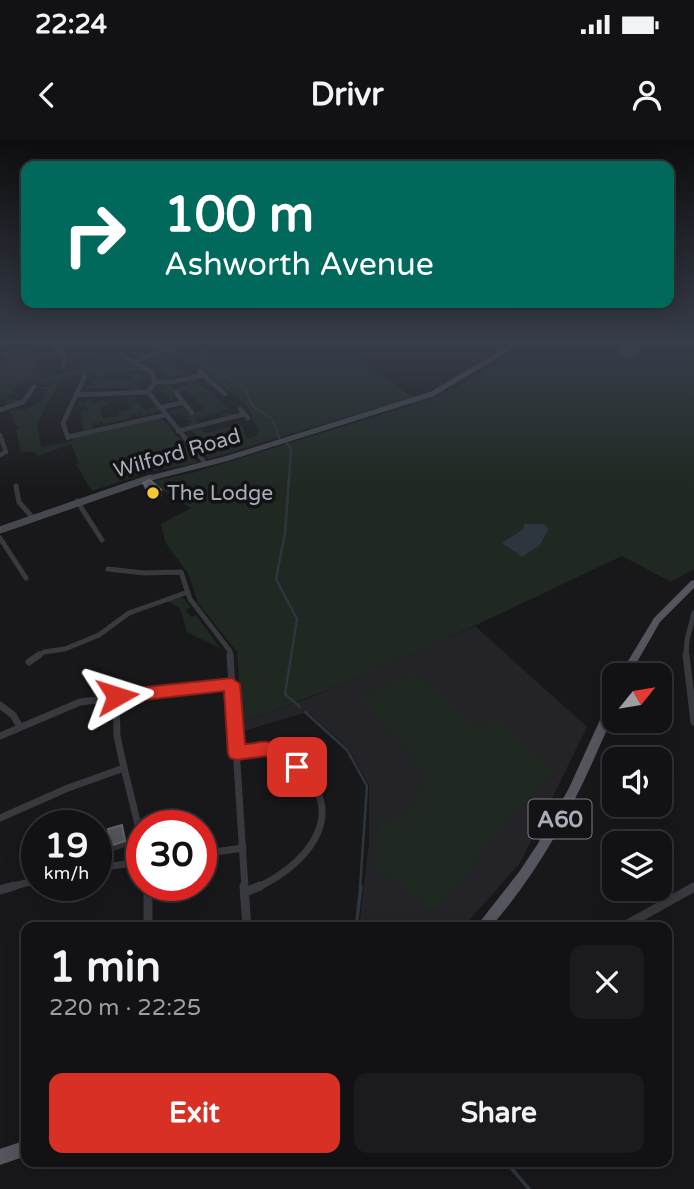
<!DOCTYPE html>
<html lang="en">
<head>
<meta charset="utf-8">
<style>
	:root { --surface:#121214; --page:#1b1b1d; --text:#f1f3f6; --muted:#9c9ea0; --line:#313234; --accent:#d93025 }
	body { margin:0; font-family:"Varela Round",sans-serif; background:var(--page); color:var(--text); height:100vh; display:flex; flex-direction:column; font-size:26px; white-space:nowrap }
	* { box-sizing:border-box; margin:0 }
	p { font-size:23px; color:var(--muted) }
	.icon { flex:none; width:38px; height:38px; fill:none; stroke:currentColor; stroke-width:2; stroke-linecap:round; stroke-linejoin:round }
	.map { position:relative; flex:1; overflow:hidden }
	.sheet { position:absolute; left:21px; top:782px; width:651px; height:245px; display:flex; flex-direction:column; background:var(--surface); border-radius:14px; box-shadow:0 4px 18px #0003,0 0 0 2px var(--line) }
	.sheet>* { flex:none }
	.banner { position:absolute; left:21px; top:21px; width:653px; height:147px; border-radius:14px; box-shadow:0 4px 18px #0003,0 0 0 2px var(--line); background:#00695c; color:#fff; overflow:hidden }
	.needle { width:46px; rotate:60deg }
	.fabs { position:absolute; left:602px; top:523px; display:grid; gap:14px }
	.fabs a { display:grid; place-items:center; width:70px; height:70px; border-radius:14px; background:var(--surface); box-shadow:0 4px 18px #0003,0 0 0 2px var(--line); font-size:35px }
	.speed { position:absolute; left:21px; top:670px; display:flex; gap:14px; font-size:35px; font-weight:700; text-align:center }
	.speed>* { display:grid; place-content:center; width:91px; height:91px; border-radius:50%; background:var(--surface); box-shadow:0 4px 18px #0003,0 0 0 2px var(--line); line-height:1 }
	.speed small { font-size:18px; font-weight:400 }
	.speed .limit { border:10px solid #d22; background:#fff; color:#111 }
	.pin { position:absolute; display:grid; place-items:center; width:60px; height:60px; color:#fff; margin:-30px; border-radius:14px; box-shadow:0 4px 10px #0006 }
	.me { position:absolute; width:77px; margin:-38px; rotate:84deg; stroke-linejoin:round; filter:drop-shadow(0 0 5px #0008) }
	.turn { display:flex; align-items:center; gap:24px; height:147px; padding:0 28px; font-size:32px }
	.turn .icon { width:91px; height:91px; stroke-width:2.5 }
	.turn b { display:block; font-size:49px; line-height:60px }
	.round { display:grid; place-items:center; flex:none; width:74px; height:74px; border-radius:14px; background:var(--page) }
	.head { display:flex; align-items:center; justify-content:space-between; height:119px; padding:0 28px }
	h1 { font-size:42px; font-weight:700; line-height:52px }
	.cta { display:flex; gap:14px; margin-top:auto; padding:14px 28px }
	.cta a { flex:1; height:80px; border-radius:14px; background:var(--accent); color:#fff; font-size:28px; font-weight:700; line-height:80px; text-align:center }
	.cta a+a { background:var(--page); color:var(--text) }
	.status { display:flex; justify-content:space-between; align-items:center; height:49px; padding:0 35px; background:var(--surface); direction:ltr }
	.status svg { height:19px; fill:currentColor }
	header { display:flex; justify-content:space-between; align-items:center; height:91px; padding:0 28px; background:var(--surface); font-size:32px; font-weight:700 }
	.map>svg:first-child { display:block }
	.built { fill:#242327 }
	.green { fill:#1f2821 }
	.water { fill:#2d353e }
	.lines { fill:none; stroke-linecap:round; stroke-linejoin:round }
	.stream-far2 { stroke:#2d353e; stroke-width:2 }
	.stream-far1 { stroke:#2d353e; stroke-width:2.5 }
	.stream { stroke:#2d353e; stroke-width:3.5 }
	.minor-far3 { stroke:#38393f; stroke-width:4.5 }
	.minor-far2 { stroke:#38393f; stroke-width:5 }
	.minor-far1 { stroke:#38393f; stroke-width:7 }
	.minor { stroke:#38393f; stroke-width:9 }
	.secondary-far1 { stroke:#46484f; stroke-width:5 }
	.secondary { stroke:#46484f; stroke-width:7 }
	.primary { fill:#54555e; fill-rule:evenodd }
	.wall { fill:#49494f }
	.shaded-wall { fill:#313135 }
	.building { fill:#54545b; stroke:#61626a; stroke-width:2 }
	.route { fill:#d93025; stroke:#8d1f18; stroke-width:2 }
	.poi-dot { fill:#f6c934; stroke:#131215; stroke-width:2.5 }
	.labels { text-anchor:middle; stroke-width:7; stroke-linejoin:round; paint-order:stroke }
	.far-street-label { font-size:21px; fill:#a9adba; stroke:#131215 }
	.far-poi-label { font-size:21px; fill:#a9adba; stroke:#131215; text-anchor:start }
	.shield { fill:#131215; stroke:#7c7e88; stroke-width:2 }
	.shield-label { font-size:23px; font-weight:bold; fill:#a9adba }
</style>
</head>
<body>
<div class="status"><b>22:24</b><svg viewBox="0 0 49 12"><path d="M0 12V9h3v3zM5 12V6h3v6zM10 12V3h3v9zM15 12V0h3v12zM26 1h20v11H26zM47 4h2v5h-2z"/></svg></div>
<header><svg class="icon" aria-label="back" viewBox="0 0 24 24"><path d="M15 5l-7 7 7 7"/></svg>Drivr<svg class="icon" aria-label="person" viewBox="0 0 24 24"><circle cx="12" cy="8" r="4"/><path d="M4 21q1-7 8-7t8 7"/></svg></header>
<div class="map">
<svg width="694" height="1049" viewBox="0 0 694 1049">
	<rect width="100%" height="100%" fill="#18181a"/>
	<g class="built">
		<polygon points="29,206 43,238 0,247 0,223 6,222 1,212"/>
		<polygon points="475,486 587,587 520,723 463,787 359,788 369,703 369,645 348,608 308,572 243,591 242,582 309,558"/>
	</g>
	<g class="green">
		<path d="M131 204H144L139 206 154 212 141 217 127 211 116 217 144 229C128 232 119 233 104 233L103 240H116L117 243 118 240H132V235L138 233 143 238 137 239 143 241 136 245 141 246 137 252 131 251V248L85 249 86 246H97L92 244 94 241 101 239H96L97 235H63L37 284 41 307 73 301 74 297 162 278 198 323 151 331 92 351 76 324 79 323 71 304 38 316 34 312H21L16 290 20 286H16L10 271 18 269 24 271 43 259 41 258 48 249H39L54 243 37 244 38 242 34 241 29 244 18 245 8 258 21 261 8 266 3 258 0 259V247L71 232Z"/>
		<polygon points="155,204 334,204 413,257 209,319 200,311 242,299 236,294 217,300 215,296 210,298 215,306 207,308 200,299 204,297 198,297 192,291 200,288 206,293 240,284 243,287 237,289 243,288 245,292 240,294 245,293 246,299 256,296 259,291 248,267 202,230 190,226 179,215"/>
		<path d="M523 204H561L599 217 607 208 619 211 624 204H694V429L671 442 622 416C497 475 373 536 242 582L237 512 198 463 189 435 165 402 161 384 191 368 149 342 196 332 428 260 479 236Z"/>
		<polygon points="162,213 174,215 168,219 181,231 195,231 163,239 160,236 167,234 166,232 147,219 153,216 157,218"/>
		<polygon points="194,239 196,242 192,244 198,242 201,245 196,247 203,246 205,248 201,250 207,249 210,252 205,254 212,252 224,265 219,267 226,266 228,269 221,271 222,273 237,274 225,277 220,272 195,279 198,284 190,286 187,283 193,281 185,279 190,278 189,276 181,277 179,275 186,272 171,275 169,272 176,270 180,272 178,269 183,268 191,275 204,269 198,263 202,262 197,262 188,251 173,253 176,258 170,260 167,256 171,255 162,253 167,252 162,252 162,249 168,248 164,247 164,245 170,244 174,249 187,246 187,241"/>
		<polygon points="135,256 136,258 130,261 136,260 144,270 156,267 159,270 153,274 147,271 148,274 141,276 140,272 137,273 140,276 131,275 128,279 103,284 102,281 99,282 101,284 95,285 95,282 92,283 93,288 85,291 81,284 83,276 80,275 82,271 89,268 78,265 79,261 85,264 86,261 93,261 92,264 96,264 97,261 109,261 110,265 102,266 100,272 103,278 120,276 118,272 130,269 127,257"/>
		<polygon points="182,457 191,467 186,470 192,477 196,475 221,509 187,492 180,468 167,461"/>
		<polygon points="417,532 476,588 497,578 557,633 520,665 435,773 376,728 378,686 408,672 427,634 357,557"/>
	</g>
	<polygon class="water" points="525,384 543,384 549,389 540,405 522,417 502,403 522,390"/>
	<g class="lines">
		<g class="stream-far2">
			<polyline points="206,227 200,224 200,219 211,204"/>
			<polyline points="209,229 244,247 253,266 271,278"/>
			<polyline points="273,280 279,298"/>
			<polyline points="286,303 291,308 289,340"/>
		</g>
		<g class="stream-far1">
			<polyline points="289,338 285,393 276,439 297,479 285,554 300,567"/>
			<polyline points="305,572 347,610 367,646 360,748"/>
		</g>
		<g class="stream">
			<polyline points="356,788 361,746"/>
			<polyline points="506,1022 529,1049"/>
		</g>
		<g class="minor-far3">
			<polyline points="63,204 54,208 65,216 63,227"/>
			<polyline points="68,204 75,207 89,204"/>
			<polyline points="151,204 171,211"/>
			<polyline points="0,205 5,204"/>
			<polyline points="122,216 152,232 155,242 148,252 206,324"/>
			<polyline points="135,222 165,209"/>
			<polyline points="199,231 225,254"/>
			<polyline points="155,242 173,242 203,235"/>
			<polyline points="176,253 183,262"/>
			<polyline points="76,255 148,252"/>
			<polyline points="160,268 183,262 192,273"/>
			<polyline points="240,269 248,278"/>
			<polyline points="0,270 23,262 34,247"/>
			<polyline points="178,291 245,274"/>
			<polyline points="0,295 6,312 0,315"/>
			<polyline points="68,297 165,275"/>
			<polyline points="68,298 63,283 85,236"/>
		</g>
		<g class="minor-far2">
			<polyline points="16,346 19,362 33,378"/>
			<polyline points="77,361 102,400"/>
			<polyline points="0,398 26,438"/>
			<polyline points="108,429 144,433 181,432 190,459 230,511 230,517"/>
			<polyline points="37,517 44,512 65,509 99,495 129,473 188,452"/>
			<polyline points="686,517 687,500 694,473"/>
		</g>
		<g class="minor-far1">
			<polyline points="230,515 245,748"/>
			<polyline points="686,515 694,582"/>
			<polyline points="29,522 39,515"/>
			<polyline points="116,556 117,596 124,628"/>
			<polyline points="0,565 13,575 20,587"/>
			<polyline points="0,596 80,562 232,544"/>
			<path d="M237 613C268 606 276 609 300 630 351 675 304 727 256 748"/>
			<polyline points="0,678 68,648 124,628 142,701"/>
			<polyline points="201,714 243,708"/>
			<polyline points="96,728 142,722"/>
			<polyline points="7,748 37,740"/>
		</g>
		<g class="minor">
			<polyline points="148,746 148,788"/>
			<polyline points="244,746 247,788"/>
			<polyline points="0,750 14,746"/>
			<polyline points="245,752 260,746"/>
			<polyline points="621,788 694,747"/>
		</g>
		<polyline class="secondary-far1" points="143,340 225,319 432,254 516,204"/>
		<polyline class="secondary" points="0,390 150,338"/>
		<g class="primary">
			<polygon points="694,440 694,448 660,482 629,536 619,536 654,478 691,441"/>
			<path d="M614 556C615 577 605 593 597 612 569 676 536 735 490 788H475L519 732 537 705 569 648 609 560 610 557Z"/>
			<polygon points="26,1000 26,1016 0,1025 0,1009"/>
		</g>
	</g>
	<g class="wall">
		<polygon points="621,204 644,204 635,219 619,215 620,211 618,211"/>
		<polygon points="143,343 161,350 162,356 155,358 144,348"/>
	</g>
	<g class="shaded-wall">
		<polygon points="642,204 644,204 643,206 635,219 637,211"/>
		<polygon points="161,350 162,356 155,358 153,353"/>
		<polygon points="122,685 124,690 128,706 113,711 110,706"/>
	</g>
	<g class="building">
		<polygon points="620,204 642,204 637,211 621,207 623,204"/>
		<polygon points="150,340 161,350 153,353 143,343"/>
		<polygon points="122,685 125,701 110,706 108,689"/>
	</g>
	<linearGradient id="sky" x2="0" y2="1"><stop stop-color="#0d0d0e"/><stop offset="0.58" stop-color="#373d49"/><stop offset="1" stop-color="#373d49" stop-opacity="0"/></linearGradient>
	<rect width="694" height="350" fill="url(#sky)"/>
	<path class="route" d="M232 538 240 544 245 604C252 604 261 601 268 602 279 602 302 617 306 627L304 632C290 636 277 623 266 616L237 620 230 618 228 613 224 551 117 563 108 556 117 550Z"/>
	<circle class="poi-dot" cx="153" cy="353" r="7"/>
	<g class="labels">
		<g class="far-street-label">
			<text transform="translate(177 313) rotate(-16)" y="7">Wilford Road</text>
		</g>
		<g class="far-poi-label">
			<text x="167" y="360">The Lodge</text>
		</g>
		<rect class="shield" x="528.5" y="659.5" width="63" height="39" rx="5"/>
		<g class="shield-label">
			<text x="560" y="687">A60</text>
		</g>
	</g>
</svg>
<div class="fabs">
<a><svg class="needle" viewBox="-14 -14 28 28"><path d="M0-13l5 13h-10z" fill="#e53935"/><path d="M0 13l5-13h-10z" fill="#9c9ea0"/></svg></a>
<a><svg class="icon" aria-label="sound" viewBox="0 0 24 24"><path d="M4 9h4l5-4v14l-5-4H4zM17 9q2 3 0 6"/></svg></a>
<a><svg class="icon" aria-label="layers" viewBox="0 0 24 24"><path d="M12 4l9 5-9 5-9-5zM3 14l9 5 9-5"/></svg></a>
</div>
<div class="speed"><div>19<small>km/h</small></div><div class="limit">30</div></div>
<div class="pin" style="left:297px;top:627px;background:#d93025"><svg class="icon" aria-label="arrive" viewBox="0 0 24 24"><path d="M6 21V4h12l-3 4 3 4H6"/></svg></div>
<svg class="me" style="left:117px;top:556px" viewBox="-20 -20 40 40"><path d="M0-17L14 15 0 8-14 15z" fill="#d93025" stroke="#fff" stroke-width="4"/></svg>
<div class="banner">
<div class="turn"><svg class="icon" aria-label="right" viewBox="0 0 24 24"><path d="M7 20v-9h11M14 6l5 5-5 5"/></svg><div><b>100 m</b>Ashworth Avenue</div></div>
</div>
<section class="sheet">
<div class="head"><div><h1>1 min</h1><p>220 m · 22:25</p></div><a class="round"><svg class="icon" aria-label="close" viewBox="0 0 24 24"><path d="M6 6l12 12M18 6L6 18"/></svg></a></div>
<div class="cta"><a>Exit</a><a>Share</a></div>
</section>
</div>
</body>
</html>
